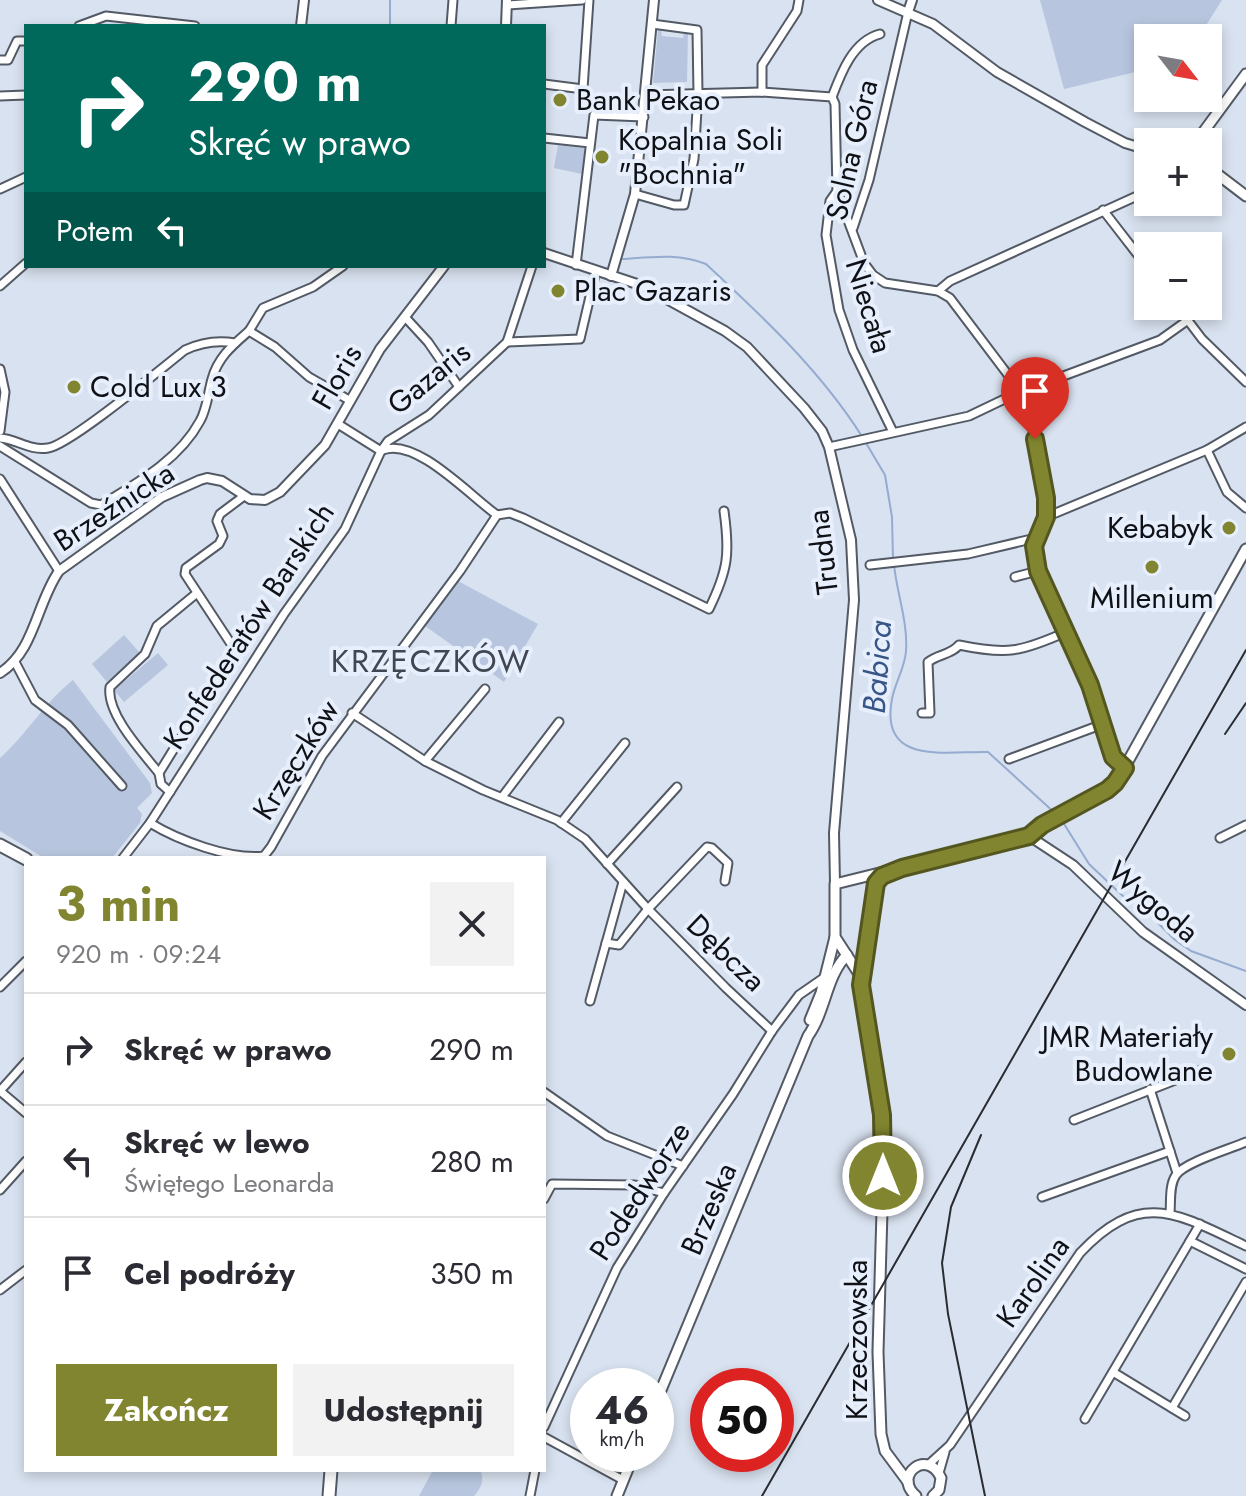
<!DOCTYPE html>
<html lang="pl">
<head>
<meta charset="utf-8">
<style>
	:root { --surface:#fff; --page:#f2f2f3; --text:#2b2b33; --muted:#7c7c81; --line:#e1e1e2; --accent:#82852f }
	body { margin:0; font-family:Jost,sans-serif; background:var(--page); color:var(--text); height:100vh; display:flex; flex-direction:column; font-size:30px; white-space:nowrap }
	* { box-sizing:border-box; margin:0 }
	p { font-size:26px; color:var(--muted) }
	.icon { flex:none; width:44px; height:44px; fill:none; stroke:currentColor; stroke-width:2; stroke-linecap:round; stroke-linejoin:round }
	.map { position:relative; flex:1; overflow:hidden }
	.side { position:absolute; left:24px; top:856px; width:522px; height:616px; display:flex; flex-direction:column; background:var(--surface); border-radius:0px; box-shadow:0 4px 12px #0003 }
	.side>* { flex:none }
	.banner { position:absolute; left:24px; top:24px; width:522px; height:244px; border-radius:0px; box-shadow:0 4px 12px #0003; background:#00695c; color:#fff; overflow:hidden }
	.needle { width:52px; rotate:121deg }
	.fabs { position:absolute; left:1134px; top:24px; display:grid; gap:16px }
	.fabs a { display:grid; place-items:center; width:88px; height:88px; border-radius:0px; background:var(--surface); box-shadow:0 4px 12px #0003; font-size:40px }
	.speed { position:absolute; left:570px; top:1368px; display:flex; gap:16px; font-size:40px; font-weight:700; text-align:center }
	.speed>* { display:grid; place-content:center; width:104px; height:104px; border-radius:50%; background:var(--surface); box-shadow:0 4px 12px #0003; line-height:1 }
	.speed small { font-size:20px; font-weight:400 }
	.speed .limit { border:12px solid #d22; background:#fff; color:#111 }
	.pin { position:absolute; display:grid; place-items:center; width:68px; height:68px; color:#fff; margin:-82px -34px; border-radius:50% 50% 50% 0; rotate:-45deg; box-shadow:0 0 8px #0007 }
	.pin .icon { rotate:45deg }
	.me { position:absolute; width:88px; margin:-44px; rotate:0deg; stroke-linejoin:round; filter:drop-shadow(0 0 6px #0008) }
	.turn { display:flex; align-items:center; gap:28px; height:168px; padding:0 32px; font-size:36px }
	.turn .icon { width:104px; height:104px; stroke-width:2.5 }
	.turn b { display:block; font-size:56px; line-height:68px }
	.then { display:flex; align-items:center; height:76px; padding:0 32px; background:#0003; gap:16px; font-size:30px }
	.round { display:grid; place-items:center; flex:none; width:84px; height:84px; border-radius:0px; background:var(--page) }
	.summary { display:flex; align-items:center; justify-content:space-between; height:136px; padding:0 32px }
	h1 { font-size:48px; font-weight:700; line-height:60px; color:var(--accent) }
	.action { display:flex; gap:16px; margin-top:auto; padding:16px 32px }
	.action a { flex:1; height:92px; border-radius:0px; background:var(--accent); color:#fff; font-size:32px; font-weight:700; line-height:92px; text-align:center }
	.action a+a { background:var(--page); color:var(--text) }
	ul { padding:0; list-style:none }
	li { display:flex; align-items:center; gap:24px; height:112px; padding:0 32px; border-top:2px solid var(--line) }
	li div { flex:1 }
	li b { display:block; font-size:30px }
	li em { font-style:normal }
	.map>svg:first-child { display:block }
	.green { fill:#b7c6de }
	.lines { fill:none; stroke-linecap:round; stroke-linejoin:round }
	.stream { stroke:#95abd0; stroke-width:2 }
	.minor-casing { stroke:#535a65; stroke-width:11 }
	.tertiary-casing { stroke:#535a65; stroke-width:12 }
	.secondary-casing { stroke:#535a65; stroke-width:13 }
	.primary-casing { stroke:#535a65; stroke-width:15 }
	.minor { stroke:#fff; stroke-width:7 }
	.tertiary { stroke:#fff; stroke-width:8 }
	.secondary { stroke:#fff; stroke-width:9 }
	.primary { stroke:#fff; stroke-width:11 }
	.rail { stroke:#292c32; stroke-width:2 }
	.route-casing { stroke:#54561f; stroke-width:20 }
	.route { stroke:#82852f; stroke-width:14 }
	.poi-dot { fill:#82852f; stroke:#e7effd; stroke-width:3 }
	.labels { text-anchor:middle; stroke-width:8; stroke-linejoin:round; paint-order:stroke }
	.poi-label { font-size:30px; fill:#0f1116; stroke:#e7effd; text-anchor:start }
	.street-label { font-size:30px; fill:#0f1116; stroke:#e7effd }
	.neighbourhood-label { font-size:32px; letter-spacing:2px; fill:#404752; stroke:#e7effd }
	.water-label { font-size:32px; font-style:italic; fill:#385587; stroke:#e7effd }
</style>
</head>
<body>
<div class="map">
<svg width="1246" height="1496" viewBox="0 0 1246 1496">
	<rect width="100%" height="100%" fill="#d9e2f0"/>
	<g class="green">
		<polygon points="1040,0 1222,0 1198,38 1148,38 1148,69 1064,89"/>
		<polygon points="658,30 661,31 662,36 683,38 684,33 688,33 687,82 653,83"/>
		<polygon points="558,145 583,148 586,151 582,174 554,168"/>
		<polygon points="458,581 538,624 504,682 425,626"/>
		<polygon points="124,635 140,653 107,682 92,664"/>
		<polygon points="158,653 168,665 124,702 114,690"/>
		<path d="M73 680 150 783 152 793 137 808 142 814 140 823 112 858H44L0 831V758C27 734 44 703 73 680Z"/>
		<path d="M433 1470H480C485 1480 481 1488 474 1496H419Z"/>
	</g>
	<g class="lines">
		<g class="stream">
			<polyline points="390,0 390,26"/>
			<path d="M623 259C652 257 678 253 706 264 763 317 821 371 863 438"/>
			<polyline points="866,443 885,475 892,517 893,559"/>
			<path d="M894 565C897 594 908 622 906 651 905 668 895 682 892 699 879 766 946 751 988 752L1056 814"/>
			<polyline points="1061,819 1089,864 1125,898 1139,904 1175,940 1191,951 1246,971"/>
		</g>
		<g class="minor-casing">
			<g id="minor">
				<polyline points="507,5 582,0"/>
				<polyline points="79,26 106,16 195,26"/>
				<polyline points="451,26 453,0"/>
				<polyline points="0,60 8,60 17,41 26,41"/>
				<polyline points="544,84 583,89 589,0"/>
				<polyline points="762,92 762,65 797,11 799,0"/>
				<polyline points="645,95 762,92 832,97 835,104 837,191 864,263 873,275 885,283 938,291 950,298 1021,392 1030,415 1046,498 1046,517 1034,546 1038,571 1090,685 1113,757 1125,768"/>
				<polyline points="0,96 26,95"/>
				<path d="M832 97C841 73 853 41 880 34"/>
				<polyline points="544,138 590,143"/>
				<polyline points="0,189 26,177"/>
				<polyline points="837,191 830,201 826,235 839,310 853,350 893,432"/>
				<polyline points="635,194 674,205 684,205 694,159 698,94 697,30 652,24"/>
				<polyline points="1103,210 1148,268"/>
				<polyline points="853,228 869,180 908,12"/>
				<polyline points="576,265 594,115 644,117"/>
				<polyline points="0,286 26,263"/>
				<polyline points="938,291 950,281 1148,191"/>
				<polyline points="1177,306 1202,339 1246,382"/>
				<polyline points="405,317 428,342 459,387"/>
				<polyline points="249,331 263,308 313,287 343,266"/>
				<polyline points="507,342 580,339 596,271"/>
				<polyline points="0,369 5,392 0,431"/>
				<polyline points="338,424 381,451"/>
				<path d="M0 438C17 439 29 451 48 448 70 445 162 368 185 350 200 343 218 340 235 343"/>
				<path d="M0 446 91 503 101 505C137 483 179 460 200 421 207 409 208 393 212 379 218 357 233 345 249 331L275 347 309 377 349 400"/>
				<polyline points="829,447 969,416 1015,394 1160,340 1188,320"/>
				<path d="M383 450C416 437 470 496 497 515"/>
				<polyline points="1207,450 1227,492 1246,508"/>
				<polyline points="0,479 59,571"/>
				<path d="M497 515 510 513 523 518 709 609C728 570 730 554 724 511"/>
				<polyline points="1046,517 1207,450 1246,427"/>
				<polyline points="870,565 968,554 1036,538"/>
				<polyline points="1015,577 1038,571"/>
				<polyline points="15,662 35,700 68,725 122,786"/>
				<polyline points="352,713 425,761 483,790 557,820 585,839 648,909 726,988 772,1031"/>
				<path d="M922 713H930L928 662C938 654 951 655 959 645 1007 655 1021 652 1066 632"/>
				<polyline points="1009,759 1103,724"/>
				<polyline points="425,761 485,689"/>
				<path d="M159 773C143 753 106 714 110 687L145 654 157 626 197 593"/>
				<polyline points="170,792 161,784 159,773 235,650 185,574 186,568 219,544 223,536 217,521 220,514 244,496"/>
				<polyline points="502,797 559,722"/>
				<path d="M150 823C178 840 230 860 264 856L271 847 322 756 460 571 497 515"/>
				<polyline points="561,823 625,743"/>
				<polyline points="1220,838 1246,825"/>
				<polyline points="123,858 150,823 284,614 345,529 381,451 388,441 429,415 507,342 532,266"/>
				<polyline points="607,864 677,787"/>
				<polyline points="606,943 619,945 648,909 707,847 712,848 728,863 725,881"/>
				<polyline points="0,987 26,961"/>
				<polyline points="590,1001 623,882"/>
				<polyline points="1150,1089 1177,1173"/>
				<polyline points="0,1091 26,1062"/>
				<polyline points="0,1091 26,1113"/>
				<polyline points="544,1092 607,1136 683,1166"/>
				<polyline points="1074,1120 1201,1070"/>
				<polyline points="0,1190 26,1161"/>
				<polyline points="1042,1197 1170,1151"/>
				<polyline points="544,1199 552,1184 635,1185 664,1193"/>
				<path d="M1170 1213C1171 1201 1169 1185 1176 1175 1185 1162 1230 1149 1246 1142"/>
				<polyline points="1190,1241 1246,1269"/>
				<polyline points="0,1290 26,1270"/>
				<polyline points="1113,1372 1185,1416"/>
				<polyline points="1172,1408 1246,1282"/>
				<polyline points="1085,1419 1200,1224"/>
				<polyline points="544,1427 617,1268 664,1193 733,1094 772,1031 799,995 825,977"/>
				<polyline points="544,1437 623,1480"/>
				<path d="M928 1465 950 1445 1080 1253C1141 1188 1178 1214 1246 1246"/>
				<polyline points="939,1473 945,1452"/>
				<polyline points="530,1496 535,1470"/>
			</g>
		</g>
		<g class="tertiary-casing">
			<g id="tertiary">
				<polyline points="878,0 933,24 997,72 1085,122 1125,143 1148,150"/>
				<polyline points="908,12 912,0"/>
				<polyline points="301,26 304,0"/>
				<polyline points="506,26 507,0"/>
				<polyline points="544,253 643,286 725,331 747,347 804,408 822,431 829,447 851,540 854,600 834,833 835,884"/>
				<polyline points="611,276 635,194 654,0"/>
				<path d="M0 673C35 651 36 604 59 571L162 497 200 480 207 478 222 481 250 499 265 500 280 492 325 445 380 349 444 266"/>
				<polyline points="1029,836 1073,865 1143,932 1246,1005"/>
			</g>
		</g>
		<g class="secondary-casing">
			<g id="secondary">
				<polyline points="1196,142 1246,74"/>
				<polyline points="1208,167 1246,196"/>
				<polyline points="876,883 861,985 882,1115 883,1176 878,1352 881,1434 885,1451 908,1482"/>
				<polyline points="861,977 835,937 835,884 1029,836 1042,825 1102,793 1117,781 1246,549"/>
				<polyline points="810,1020 821,993 835,937"/>
				<path d="M656 1402 808 1036C826 1011 826 976 847 955"/>
				<polyline points="617,1496 634,1454"/>
				<path d="M916 1496C892 1475 928 1448 941 1478L939 1490 933 1496"/>
			</g>
		</g>
		<g class="primary-casing">
			<g id="primary">
				<polyline points="0,845 26,859"/>
				<polyline points="329,1496 331,1470"/>
			</g>
		</g>
		<use href="#minor" class="minor"/>
		<use href="#tertiary" class="tertiary"/>
		<use href="#secondary" class="secondary"/>
		<use href="#primary" class="primary"/>
		<g class="rail">
			<polyline points="1225,734 1246,703"/>
			<polyline points="981,1135 951,1207 942,1263 948,1314 985,1496"/>
			<polyline points="762,1496 1246,650"/>
		</g>
	</g>
	<g class="lines">
		<g class="route-casing">
			<polyline id="route" points="883,1176 882,1115 861,985 876,883 882,876 902,868 1029,836 1042,825 1107,790 1115,783 1125,768 1113,757 1090,685 1038,571 1034,546 1046,517 1046,498 1035,439"/>
		</g>
		<use href="#route" class="route"/>
	</g>
	<g class="poi-dot">
		<circle cx="560" cy="100" r="8"/>
		<circle cx="602" cy="157" r="8"/>
		<circle cx="558" cy="291" r="8"/>
		<circle cx="74" cy="387" r="8"/>
		<circle cx="1229" cy="528" r="8"/>
		<circle cx="1152" cy="567" r="8"/>
		<circle cx="1229" cy="1054" r="8"/>
	</g>
	<g class="labels">
		<g class="poi-label">
			<text x="576" y="110">Bank Pekao</text>
			<text x="618" y="150">Kopalnia Soli<tspan x="618" dy="34">"Bochnia"</tspan></text>
			<text x="574" y="301">Plac Gazaris</text>
			<text x="90" y="397">Cold Lux 3</text>
			<text x="1213" y="538" text-anchor="end">Kebabyk</text>
			<text x="1152" y="608" text-anchor="middle">Millenium</text>
			<text x="1213" y="1047" text-anchor="end">JMR Materiały<tspan x="1213" dy="34">Budowlane</tspan></text>
		</g>
		<g class="street-label">
			<text transform="translate(852 150) rotate(-77)" y="10">Solna Góra</text>
			<text transform="translate(869 306) rotate(73)" y="10">Niecała</text>
			<text transform="translate(337 377) rotate(-60)" y="10">Floris</text>
			<text transform="translate(429 378) rotate(-39)" y="10">Gazaris</text>
			<text transform="translate(114 507) rotate(-33)" y="10">Brzeźnicka</text>
			<text transform="translate(823 552) rotate(-97)" y="10">Trudna</text>
			<text transform="translate(249 626) rotate(-57)" y="10">Konfederatów Barskich</text>
			<text transform="translate(296 760) rotate(-58)" y="10">Krzęczków</text>
			<text transform="translate(1153 902) rotate(40)" y="10">Wygoda</text>
			<text transform="translate(726 953) rotate(44)" y="10">Dębcza</text>
			<text transform="translate(640 1191) rotate(-57)" y="10">Podedworze</text>
			<text transform="translate(709 1209) rotate(-67)" y="10">Brzeska</text>
			<text transform="translate(1033 1282) rotate(-55)" y="10">Karolina</text>
			<text transform="translate(857 1340) rotate(-90)" y="10">Krzeczowska</text>
		</g>
		<g class="neighbourhood-label">
			<text x="431" y="672">KRZĘCZKÓW</text>
		</g>
		<g class="water-label">
			<text transform="translate(877 667) rotate(-86)" y="11">Babica</text>
		</g>
	</g>
</svg>
<div class="fabs">
<a><svg class="needle" viewBox="-14 -14 28 28"><path d="M0-13l5 13h-10z" fill="#e53935"/><path d="M0 13l5-13h-10z" fill="#7c7c81"/></svg></a>
<a>+</a>
<a>−</a>
</div>
<div class="speed"><div>46<small>km/h</small></div><div class="limit">50</div></div>
<div class="pin" style="left:1035px;top:439px;background:#d93025"><svg class="icon" aria-label="arrive" viewBox="0 0 24 24"><path d="M6 21V4h12l-3 4 3 4H6"/></svg></div>
<svg class="me" style="left:883px;top:1176px" viewBox="-20 -20 40 40"><circle r="17" fill="#82852f" stroke="#fff" stroke-width="3"/><path d="M0-11L8 9 0 5-8 9z" fill="#fff"/></svg>
<div class="banner">
<div class="turn"><svg class="icon" aria-label="right" viewBox="0 0 24 24"><path d="M7 20v-9h11M14 6l5 5-5 5"/></svg><div><b>290 m</b>Skręć w prawo</div></div>
<div class="then">Potem<svg class="icon" aria-label="left" viewBox="0 0 24 24"><path d="M17 20v-9H6M10 6l-5 5 5 5"/></svg></div>
</div>
<section class="side">
<div class="summary"><div><h1>3 min</h1><p>920 m · 09:24</p></div><a class="round"><svg class="icon" aria-label="close" viewBox="0 0 24 24"><path d="M6 6l12 12M18 6L6 18"/></svg></a></div>
<ul>
<li><svg class="icon" aria-label="right" viewBox="0 0 24 24"><path d="M7 20v-9h11M14 6l5 5-5 5"/></svg><div><b>Skręć w prawo</b></div><em>290 m</em></li>
<li><svg class="icon" aria-label="left" viewBox="0 0 24 24"><path d="M17 20v-9H6M10 6l-5 5 5 5"/></svg><div><b>Skręć w lewo</b><p>Świętego Leonarda</p></div><em>280 m</em></li>
<li><svg class="icon" aria-label="arrive" viewBox="0 0 24 24"><path d="M6 21V4h12l-3 4 3 4H6"/></svg><div><b>Cel podróży</b></div><em>350 m</em></li>
</ul>
<div class="action"><a>Zakończ</a><a>Udostępnij</a></div>
</section>
</div>
</body>
</html>
